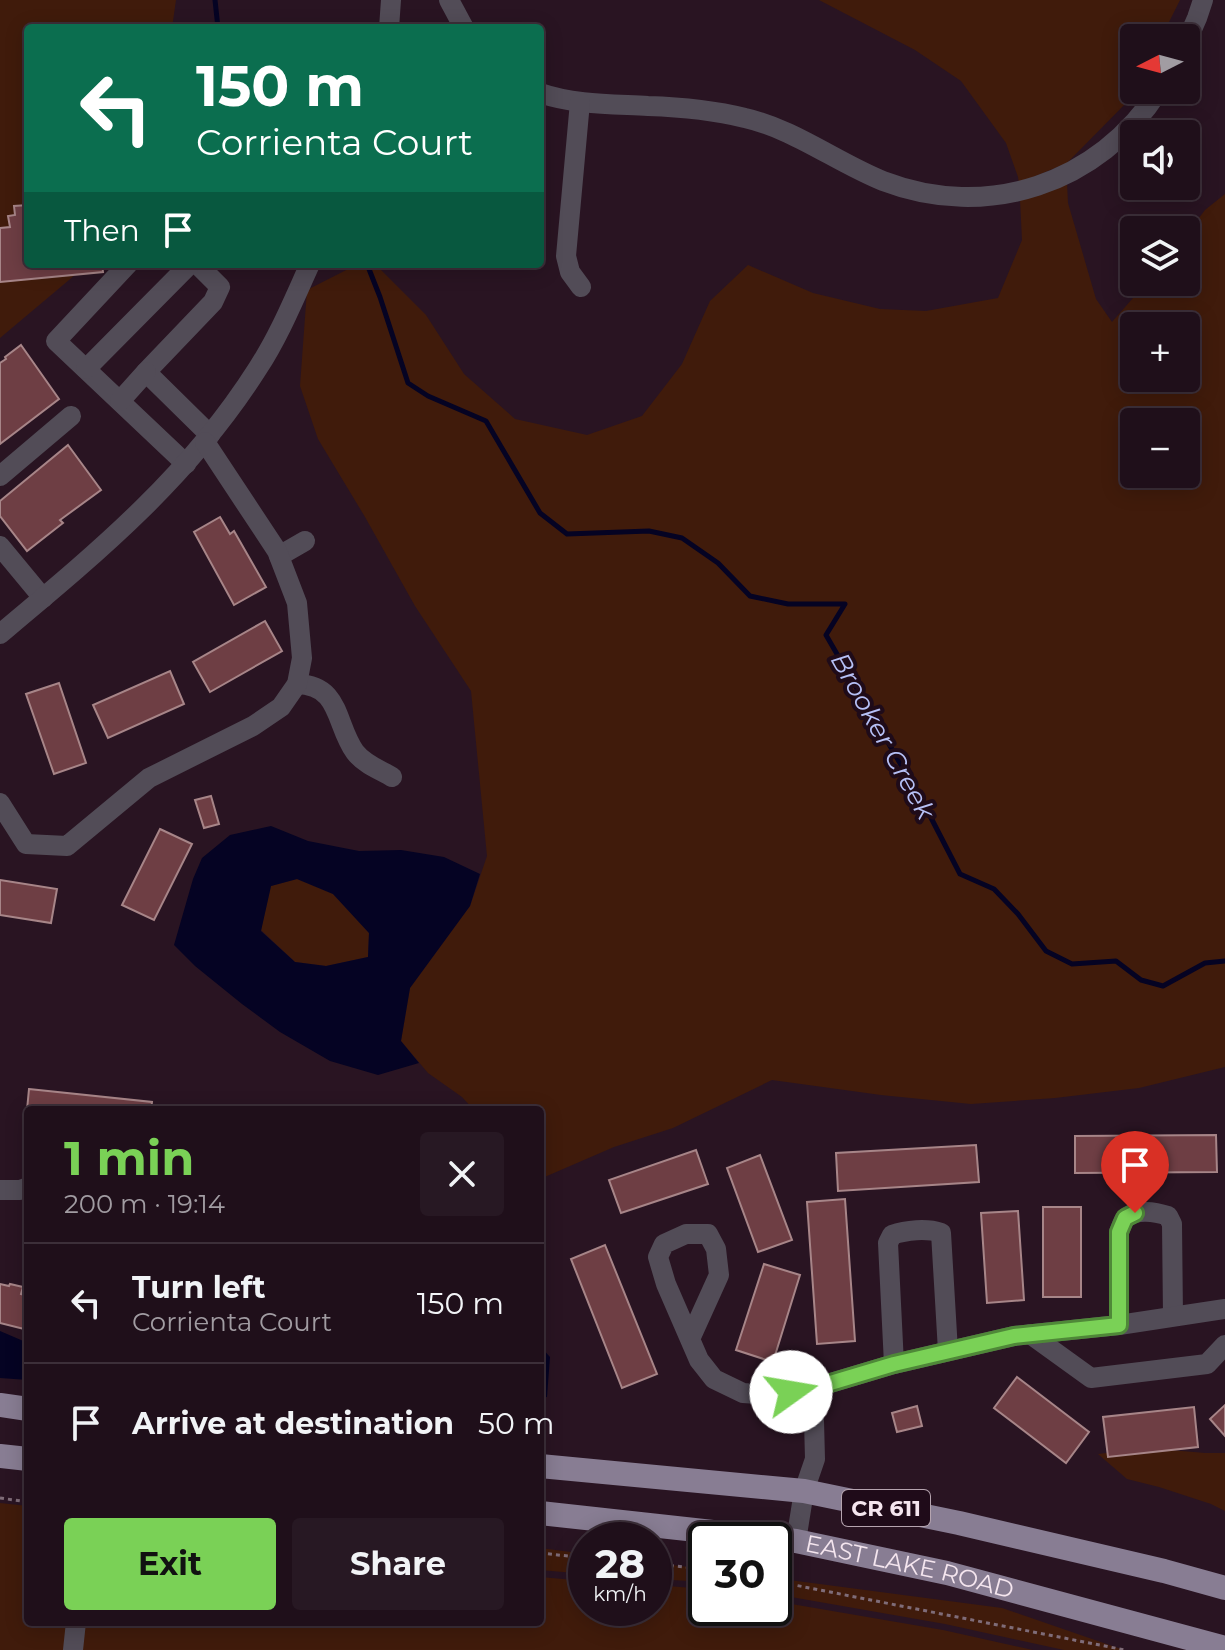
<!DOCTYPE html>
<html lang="en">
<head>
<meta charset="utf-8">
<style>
	:root { --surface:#1f0f1a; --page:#271823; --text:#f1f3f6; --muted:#a19ca2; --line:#3c2f39; --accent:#7ad156 }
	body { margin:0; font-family:Montserrat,sans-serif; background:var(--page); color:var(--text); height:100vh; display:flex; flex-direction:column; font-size:30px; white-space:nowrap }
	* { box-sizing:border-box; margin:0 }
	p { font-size:26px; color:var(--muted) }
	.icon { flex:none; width:44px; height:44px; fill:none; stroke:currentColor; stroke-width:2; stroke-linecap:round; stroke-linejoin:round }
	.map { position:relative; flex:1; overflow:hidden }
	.panel { position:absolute; left:24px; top:1106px; width:520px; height:520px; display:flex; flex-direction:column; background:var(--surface); border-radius:8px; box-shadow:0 4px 20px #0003,0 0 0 2px var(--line) }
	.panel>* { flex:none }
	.hud { position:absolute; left:24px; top:24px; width:520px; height:244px; border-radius:8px; box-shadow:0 4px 20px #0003,0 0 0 2px var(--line); background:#0b6e4f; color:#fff; overflow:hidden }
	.needle { width:52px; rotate:264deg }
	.tools { position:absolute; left:1120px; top:24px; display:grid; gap:16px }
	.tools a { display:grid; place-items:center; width:80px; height:80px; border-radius:8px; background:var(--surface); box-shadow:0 4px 20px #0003,0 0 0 2px var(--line); font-size:40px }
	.speed { position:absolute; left:568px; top:1522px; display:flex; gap:16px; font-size:40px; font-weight:700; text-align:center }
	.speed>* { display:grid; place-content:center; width:104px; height:104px; border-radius:50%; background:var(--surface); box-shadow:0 4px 20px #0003,0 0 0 2px var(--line); line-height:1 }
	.speed small { font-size:20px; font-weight:400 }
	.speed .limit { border:4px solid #111; border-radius:12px; background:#fff; color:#111 }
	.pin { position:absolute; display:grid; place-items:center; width:68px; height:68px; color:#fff; margin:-82px -34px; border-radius:50% 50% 50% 0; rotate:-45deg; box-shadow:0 0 8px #0007 }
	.pin .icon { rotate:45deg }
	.me { position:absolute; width:88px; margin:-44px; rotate:77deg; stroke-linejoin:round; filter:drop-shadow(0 0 6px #0008) }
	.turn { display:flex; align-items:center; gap:28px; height:168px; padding:0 40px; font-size:36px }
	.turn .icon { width:104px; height:104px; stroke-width:2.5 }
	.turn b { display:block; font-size:56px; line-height:68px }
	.then { display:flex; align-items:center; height:76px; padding:0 40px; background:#0003; gap:16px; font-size:30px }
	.round { display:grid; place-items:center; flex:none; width:84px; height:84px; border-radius:8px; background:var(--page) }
	.head { display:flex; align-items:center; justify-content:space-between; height:136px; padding:0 40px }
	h1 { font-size:48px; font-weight:700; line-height:60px; color:var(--accent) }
	.action { display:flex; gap:16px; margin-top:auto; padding:16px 40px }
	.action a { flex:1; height:92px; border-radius:8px; background:var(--accent); color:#111; font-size:32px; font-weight:700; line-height:92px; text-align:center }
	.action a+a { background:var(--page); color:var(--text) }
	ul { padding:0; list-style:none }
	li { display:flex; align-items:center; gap:24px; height:120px; padding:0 40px; border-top:2px solid var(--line) }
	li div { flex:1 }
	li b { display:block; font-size:30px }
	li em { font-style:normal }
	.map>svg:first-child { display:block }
	.green { fill:#401b0b; fill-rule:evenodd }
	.water { fill:#050323; fill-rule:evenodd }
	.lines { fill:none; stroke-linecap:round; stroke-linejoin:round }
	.stream { stroke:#050323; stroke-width:5 }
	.building { fill:#6e3e44; stroke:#a78588; stroke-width:2 }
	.path { stroke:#7f6c78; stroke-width:3; stroke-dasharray:4 4; stroke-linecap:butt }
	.minor { stroke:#524c57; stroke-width:20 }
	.major { stroke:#887d93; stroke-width:24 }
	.route-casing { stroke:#4f8838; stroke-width:20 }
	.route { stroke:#7ad156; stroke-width:14 }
	.labels { text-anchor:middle; stroke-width:8; stroke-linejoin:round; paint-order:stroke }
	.shield { fill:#1f0b19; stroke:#b5a4af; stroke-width:2 }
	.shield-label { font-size:22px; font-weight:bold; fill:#f5e6ef }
	.street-label { font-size:24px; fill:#f5e6ef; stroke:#1f0b19 }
	.water-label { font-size:26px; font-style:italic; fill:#b6c0f6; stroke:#1f0b19 }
</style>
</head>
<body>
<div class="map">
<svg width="1225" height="1650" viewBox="0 0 1225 1650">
	<rect width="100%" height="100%" fill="#291422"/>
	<g class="green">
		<polygon points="0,0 176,0 172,28 28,28 28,264 88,264 0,338"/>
		<polygon points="819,0 1180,0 1161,38 1134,38 1134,90 1129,100 1067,163 1019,183 1018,177 1006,143 961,81 915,50"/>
		<path d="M1067 183 1068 203 1096 299 1112 322 1147 282H1186V235L1205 210 1225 194V1067L1139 1088 1055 1098 971 1104 881 1095 772 1080 673 1128 614 1147 540 1179V1110H474L462 1097 428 1073 401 1041 410 988 470 906 487 856 471 691 415 606 365 517 318 439 300 386 307 290 358 264H375L426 315 464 374 515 419 587 435 642 416 682 364 710 301 748 265 813 293 880 309 926 311 998 298 1022 240 1020 199ZM1134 326H1186V378H1134ZM1134 422H1186V474H1134Z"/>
		<polygon points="297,879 333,894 369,933 368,957 326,966 295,962 261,930 271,886"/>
		<polygon points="1147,1448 1205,1453 1225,1453 1225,1511 1211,1504 1159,1487 1127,1479 1098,1454"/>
		<polygon points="0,1503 28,1506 28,1622 540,1622 540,1577 586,1581 586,1608 654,1608 654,1585 706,1589 706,1608 774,1608 774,1601 943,1630 1033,1650 0,1650"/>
		<polygon points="540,1548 586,1554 586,1574 540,1570"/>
		<polygon points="654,1563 706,1569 706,1582 654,1579"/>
		<polygon points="774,1578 1002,1608 1124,1650 1064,1650 945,1624 774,1594"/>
	</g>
	<g class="water">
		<path d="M271 826 308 841 359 851 401 850 444 857 480 874 470 906 410 988 401 1041 419 1063 378 1075 330 1061 280 1032 242 1004 195 966 174 945 193 879 202 858 230 835ZM297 879 333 894 369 933 368 957 326 966 295 962 261 931 271 886Z"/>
		<polygon points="0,1331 28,1343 28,1380 0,1378"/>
		<polygon points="540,1346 550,1357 547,1397 540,1398"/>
	</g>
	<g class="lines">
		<g class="stream">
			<polyline points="215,0 218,28"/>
			<polyline points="367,264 380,297 408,383 428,396 486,421 540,513 567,534 649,531 682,538 718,563 750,596 788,604 845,604 826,635 927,810 960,874 994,889 1018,914 1046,951 1072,964 1116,961 1141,980 1163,986 1205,963 1225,961"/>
		</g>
	</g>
	<g class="building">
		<polygon points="28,205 28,264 102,264 103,272 0,282 0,228 10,227 8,216 15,215 14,206"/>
		<polygon points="21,345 59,399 0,444 0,363 6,359 5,357"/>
		<polygon points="68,445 101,490 60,520 63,523 27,551 0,516 0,501"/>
		<polygon points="220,517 230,534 234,531 266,587 234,605 194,532"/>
		<polygon points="265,621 282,651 210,692 193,662"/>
		<polygon points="170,671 184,704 108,738 93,705"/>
		<polygon points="59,683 86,763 54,774 26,694"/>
		<polygon points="211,796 219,824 204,828 195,800"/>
		<polygon points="160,829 192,844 154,920 122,905"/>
		<polygon points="0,880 57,889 51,923 0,915"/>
		<polygon points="29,1089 152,1102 151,1110 27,1110"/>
		<polygon points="1216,1135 1217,1172 1075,1173 1075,1136"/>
		<polygon points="976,1145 979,1182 838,1191 836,1153"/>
		<polygon points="696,1150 708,1184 621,1213 609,1180"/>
		<polygon points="760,1155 792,1240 758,1252 727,1168"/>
		<polygon points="845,1199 855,1341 817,1344 807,1202"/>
		<rect x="1043" y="1207" width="38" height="90"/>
		<polygon points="1018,1211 1024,1300 987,1303 981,1213"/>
		<polygon points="605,1245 657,1374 622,1388 571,1259"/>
		<polygon points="764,1264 800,1275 773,1362 736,1350"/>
		<polygon points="0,1284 9,1286 10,1284 23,1287 21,1294 28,1296 28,1330 0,1323"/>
		<polygon points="1017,1377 1089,1432 1066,1463 994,1408"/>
		<polygon points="1225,1405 1225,1436 1210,1419"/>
		<polygon points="917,1406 922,1426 897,1432 892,1413"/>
		<polygon points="1194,1407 1198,1447 1108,1457 1103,1417"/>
	</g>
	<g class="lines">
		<g class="path">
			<polyline points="0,1498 28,1502"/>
			<polyline points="540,1553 586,1558"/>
			<polyline points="654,1564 706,1569"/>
			<polyline points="774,1581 1125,1650"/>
		</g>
		<g class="minor">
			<polyline points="449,0 464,28"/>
			<polyline points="389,28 391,0"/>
			<polyline points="1186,43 1197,18 1203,0"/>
			<path d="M540 93C575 105 612 104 648 106 680 107 713 110 745 118 794 129 836 162 883 181 987 221 1099 184 1159 90"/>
			<polyline points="580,102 566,256 570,272 581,287"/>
			<polyline points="128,264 56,341 186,464"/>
			<polyline points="197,264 220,287 213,302 146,372 210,435"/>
			<polyline points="86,369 190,264"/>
			<polyline points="120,401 146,372"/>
			<polyline points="0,476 71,416"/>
			<polyline points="0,546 43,598"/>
			<polyline points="279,556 305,541"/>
			<path d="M0 634C98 552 189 477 258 368 279 336 294 299 310 264"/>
			<path d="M297 684C341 685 335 724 355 752 364 764 380 770 392 777"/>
			<polyline points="0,803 26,844 67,846 149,778 253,726 281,707 297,684 302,658 297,603 277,551 205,442"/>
			<polyline points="0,1190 20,1190 28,1187"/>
			<path d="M1119 1325V1232C1121 1228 1122 1222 1125 1219 1135 1208 1156 1212 1168 1216L1172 1224 1173 1316"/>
			<polyline points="1030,1334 1091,1378 1207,1364 1225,1345"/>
			<polyline points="690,1339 719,1275 716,1249 708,1234 686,1234 664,1244 658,1257 666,1284 699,1360 714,1379 743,1393 774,1395 807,1390 894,1364 1014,1336 1119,1325 1225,1309"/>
			<path d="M894 1364 888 1243 892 1235C906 1230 927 1228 941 1233L948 1351"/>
			<polyline points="796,1541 804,1491 815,1459 814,1421 807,1390"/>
			<polyline points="73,1650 76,1622"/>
		</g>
		<g class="major">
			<polyline points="0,1405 28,1409"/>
			<polyline points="0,1456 28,1459"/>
			<polyline points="540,1466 804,1491 959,1523 1164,1571 1225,1588"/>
			<path id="s1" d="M540 1513 796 1541 947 1573 1225 1648"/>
		</g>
	</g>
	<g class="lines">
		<g class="route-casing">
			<polyline id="route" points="791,1392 807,1390 894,1364 1014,1336 1119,1325 1119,1232 1125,1218 1135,1213"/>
		</g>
		<use href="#route" class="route"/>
	</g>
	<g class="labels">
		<rect class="shield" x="842" y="1490" width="88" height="36" rx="6"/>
		<g class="shield-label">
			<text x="886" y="1516">CR 611</text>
		</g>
		<g class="street-label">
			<text dy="8" stroke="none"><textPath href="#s1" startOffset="374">EAST LAKE ROAD</textPath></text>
		</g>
		<g class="water-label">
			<text transform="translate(883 736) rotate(61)" y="9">Brooker Creek</text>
		</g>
	</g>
</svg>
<div class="tools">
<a><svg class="needle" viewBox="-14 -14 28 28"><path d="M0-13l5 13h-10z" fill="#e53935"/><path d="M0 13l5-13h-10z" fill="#a19ca2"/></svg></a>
<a><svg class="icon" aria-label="sound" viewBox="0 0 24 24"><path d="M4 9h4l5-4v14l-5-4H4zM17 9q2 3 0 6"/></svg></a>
<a><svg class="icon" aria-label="layers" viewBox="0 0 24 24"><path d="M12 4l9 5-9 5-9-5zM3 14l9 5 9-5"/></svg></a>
<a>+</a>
<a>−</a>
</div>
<div class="speed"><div>28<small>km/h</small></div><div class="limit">30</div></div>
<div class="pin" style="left:1135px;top:1213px;background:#d93025"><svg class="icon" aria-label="arrive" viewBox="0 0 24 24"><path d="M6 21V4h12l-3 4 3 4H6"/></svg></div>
<svg class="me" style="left:791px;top:1392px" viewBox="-20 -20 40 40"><circle r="19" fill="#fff"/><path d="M0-13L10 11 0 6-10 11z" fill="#7ad156"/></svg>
<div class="hud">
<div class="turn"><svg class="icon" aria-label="left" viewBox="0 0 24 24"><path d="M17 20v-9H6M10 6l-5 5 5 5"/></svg><div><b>150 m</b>Corrienta Court</div></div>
<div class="then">Then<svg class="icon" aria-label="arrive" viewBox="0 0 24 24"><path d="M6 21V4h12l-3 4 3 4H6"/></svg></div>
</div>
<section class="panel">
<div class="head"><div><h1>1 min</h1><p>200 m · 19:14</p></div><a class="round"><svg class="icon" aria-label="close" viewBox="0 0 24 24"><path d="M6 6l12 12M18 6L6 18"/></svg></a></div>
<ul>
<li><svg class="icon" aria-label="left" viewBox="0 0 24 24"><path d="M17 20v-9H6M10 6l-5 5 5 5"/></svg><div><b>Turn left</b><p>Corrienta Court</p></div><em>150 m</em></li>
<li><svg class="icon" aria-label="arrive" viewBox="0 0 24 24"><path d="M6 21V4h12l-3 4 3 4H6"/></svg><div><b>Arrive at destination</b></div><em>50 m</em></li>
</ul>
<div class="action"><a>Exit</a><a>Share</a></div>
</section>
</div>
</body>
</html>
